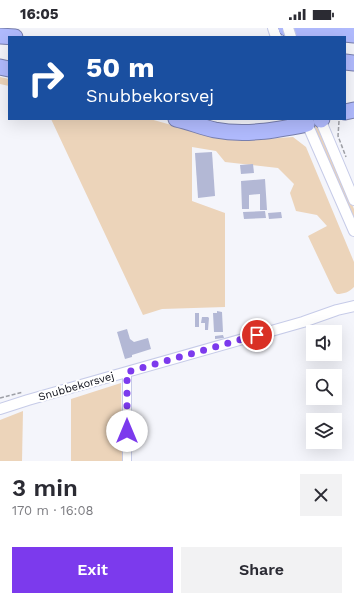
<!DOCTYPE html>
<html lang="en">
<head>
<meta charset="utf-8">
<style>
	:root { --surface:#fff; --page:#f2f2f3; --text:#2b2b33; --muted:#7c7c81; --accent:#7c3aed }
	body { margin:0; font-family:"Work Sans",sans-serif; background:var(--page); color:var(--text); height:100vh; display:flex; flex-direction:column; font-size:15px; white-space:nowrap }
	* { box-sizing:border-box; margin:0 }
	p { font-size:13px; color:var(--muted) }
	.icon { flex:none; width:22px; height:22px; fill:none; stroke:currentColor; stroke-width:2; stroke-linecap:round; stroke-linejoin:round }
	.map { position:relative; height:433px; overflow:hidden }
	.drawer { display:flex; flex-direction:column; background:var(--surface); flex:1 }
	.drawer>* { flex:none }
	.guide { position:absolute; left:8px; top:8px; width:338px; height:84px; border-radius:0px; box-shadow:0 4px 16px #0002; background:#1a4fa0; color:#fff; overflow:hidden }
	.controls { position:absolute; left:306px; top:297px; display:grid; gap:8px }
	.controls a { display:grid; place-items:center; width:36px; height:36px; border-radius:0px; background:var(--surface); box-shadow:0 4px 16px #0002; font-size:20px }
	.pin { position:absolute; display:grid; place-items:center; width:34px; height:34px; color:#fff; margin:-17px; border:2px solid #fff; border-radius:50%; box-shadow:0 1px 4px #0007 }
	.me { position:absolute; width:44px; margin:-22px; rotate:0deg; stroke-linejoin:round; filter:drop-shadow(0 0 3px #0008) }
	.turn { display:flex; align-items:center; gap:14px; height:84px; padding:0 12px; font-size:18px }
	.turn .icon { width:52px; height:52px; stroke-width:2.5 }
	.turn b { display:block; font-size:28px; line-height:34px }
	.round { display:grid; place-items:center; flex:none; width:42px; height:42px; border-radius:0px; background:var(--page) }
	.headline { display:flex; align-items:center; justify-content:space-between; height:68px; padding:0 12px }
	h1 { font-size:24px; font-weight:600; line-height:30px }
	.primary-button { display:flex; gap:8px; margin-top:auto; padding:8px 12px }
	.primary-button a { flex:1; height:46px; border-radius:0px; background:var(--accent); color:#fff; font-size:16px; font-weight:600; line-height:46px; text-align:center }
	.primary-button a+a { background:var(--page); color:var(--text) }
	.status { display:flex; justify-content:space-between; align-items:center; height:28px; padding:0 20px; background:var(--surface); direction:ltr }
	.status svg { height:11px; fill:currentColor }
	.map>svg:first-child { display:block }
	.green { fill:#ecd4ba }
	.building { fill:#b3b8d5 }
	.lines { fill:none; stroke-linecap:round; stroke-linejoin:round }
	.minor-casing { stroke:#c6cbe8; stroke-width:10 }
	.tertiary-casing { stroke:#c6cbe8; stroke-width:12 }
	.motorway-casing { stroke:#787fae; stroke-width:17 }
	.path { stroke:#9d9fa6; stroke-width:1.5; stroke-dasharray:4 2; stroke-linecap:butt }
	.minor { stroke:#fff; stroke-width:8 }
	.tertiary { stroke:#fff; stroke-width:10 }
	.motorway { stroke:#b0bafd; stroke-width:15 }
	.tertiary-bridge-casing { stroke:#c6cbe8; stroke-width:12; stroke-linecap:butt }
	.tertiary-bridge { stroke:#fff; stroke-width:10 }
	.route { stroke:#7c3aed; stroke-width:7; stroke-dasharray:0 12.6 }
	.labels { text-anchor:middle; stroke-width:4; stroke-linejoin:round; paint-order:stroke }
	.street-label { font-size:11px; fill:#0f111b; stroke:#fff }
</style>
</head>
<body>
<div class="status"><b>16:05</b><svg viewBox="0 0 49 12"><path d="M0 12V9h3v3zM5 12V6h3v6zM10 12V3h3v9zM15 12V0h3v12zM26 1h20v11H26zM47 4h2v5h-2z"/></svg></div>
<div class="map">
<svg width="354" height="433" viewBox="0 0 354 433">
	<rect width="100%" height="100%" fill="#f4f5fb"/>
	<g class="green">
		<polygon points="0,49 9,51 9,58 0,56"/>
		<path d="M51 91H150L218 110 250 112 293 109 306 119 354 234V259C349 264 344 266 337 266L334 263 308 208 327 198 317 187 296 183 290 165 294 156 278 140 225 134 216 123 192 119V173L225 185V279L162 281 143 287Z"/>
		<polygon points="317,95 354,181 354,193 312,99"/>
		<polygon points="121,355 122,433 71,433 71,371"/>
		<polygon points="23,383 22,433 0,433 0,392"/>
	</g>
	<g class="building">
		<polygon points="212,124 215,168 198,170 195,125"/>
		<polygon points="253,136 254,145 241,146 240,137"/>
		<polygon points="265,151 267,182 260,182 260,166 249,167 249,181 242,181 241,153"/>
		<polygon points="265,183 266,190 244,191 243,184"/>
		<polygon points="281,184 282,190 269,191 268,185"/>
		<polygon points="217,283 222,284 223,304 214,304 213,285 217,285"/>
		<rect x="195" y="285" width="4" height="14"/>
		<polygon points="202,289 208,289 209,290 208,302 205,302 205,295 201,295"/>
		<polygon points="127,301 130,311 134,314 148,310 151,321 132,327 132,329 125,331 117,304"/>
		<polygon points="223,307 224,310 215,311 215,308"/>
	</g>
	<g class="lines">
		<g class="minor-casing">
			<polyline id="minor" points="127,344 127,433"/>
		</g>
		<g class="tertiary-casing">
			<g id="tertiary">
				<polyline points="273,0 276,9"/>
				<polyline points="305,91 354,203"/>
				<polyline points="320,91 354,172"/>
				<polyline points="0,381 28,372 303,294 337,282 354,278"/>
			</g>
		</g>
		<g class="motorway-casing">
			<g id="motorway">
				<polyline points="286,0 354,7"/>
				<polyline points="0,8 15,9"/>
				<polyline points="345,34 354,35"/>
				<polyline points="0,39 9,41"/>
				<polyline points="345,84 354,82"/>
				<path d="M176 91C189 94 202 99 215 102 246 108 276 102 307 96"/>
				<polyline points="321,92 322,91"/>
			</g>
		</g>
		<g class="path">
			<polyline points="339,93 338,108 346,129"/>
			<polyline points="0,370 23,364"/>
		</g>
		<use href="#minor" class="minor"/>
		<use href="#tertiary" class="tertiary"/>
		<use href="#motorway" class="motorway"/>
		<g class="tertiary-bridge-casing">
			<polyline id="tertiary-bridge" points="288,0 291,9"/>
		</g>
		<use href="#tertiary-bridge" class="tertiary-bridge"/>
	</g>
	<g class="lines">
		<polyline class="route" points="127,403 127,344 257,307"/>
	</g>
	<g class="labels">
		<g class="street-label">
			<text transform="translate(76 358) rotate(-16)" y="4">Snubbekorsvej</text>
		</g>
	</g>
</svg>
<div class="controls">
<a><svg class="icon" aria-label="sound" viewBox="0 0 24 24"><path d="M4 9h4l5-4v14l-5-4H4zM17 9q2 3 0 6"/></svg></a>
<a><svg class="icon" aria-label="search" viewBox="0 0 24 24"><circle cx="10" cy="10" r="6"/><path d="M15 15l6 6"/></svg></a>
<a><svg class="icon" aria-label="layers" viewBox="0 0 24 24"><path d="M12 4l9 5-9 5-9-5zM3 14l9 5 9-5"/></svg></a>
</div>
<div class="pin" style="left:257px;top:307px;background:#d93025"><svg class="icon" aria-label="arrive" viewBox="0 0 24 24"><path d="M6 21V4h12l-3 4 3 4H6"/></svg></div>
<svg class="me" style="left:127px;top:403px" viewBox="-20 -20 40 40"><circle r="19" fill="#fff"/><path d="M0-13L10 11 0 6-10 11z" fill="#7c3aed"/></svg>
<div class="guide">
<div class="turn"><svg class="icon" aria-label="right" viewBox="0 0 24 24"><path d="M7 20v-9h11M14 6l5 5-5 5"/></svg><div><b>50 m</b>Snubbekorsvej</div></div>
</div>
</div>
<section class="drawer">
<div class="headline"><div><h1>3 min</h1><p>170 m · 16:08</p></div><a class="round"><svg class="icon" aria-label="close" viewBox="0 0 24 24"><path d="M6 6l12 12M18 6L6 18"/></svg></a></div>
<div class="primary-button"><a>Exit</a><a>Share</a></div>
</section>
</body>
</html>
